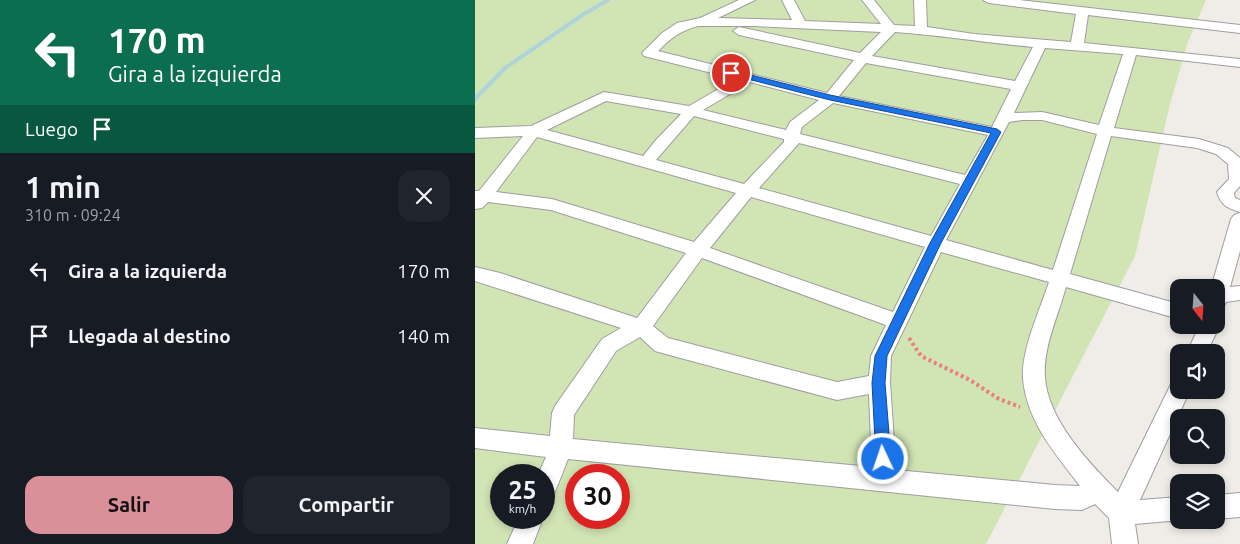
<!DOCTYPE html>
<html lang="es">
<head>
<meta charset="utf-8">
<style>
	:root { --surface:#171b24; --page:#20242c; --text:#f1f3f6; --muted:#9ea1a6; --accent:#d99099 }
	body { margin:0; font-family:Ubuntu,sans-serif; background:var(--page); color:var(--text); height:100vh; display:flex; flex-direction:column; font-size:19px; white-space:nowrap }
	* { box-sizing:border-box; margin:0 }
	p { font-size:16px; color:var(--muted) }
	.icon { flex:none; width:28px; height:28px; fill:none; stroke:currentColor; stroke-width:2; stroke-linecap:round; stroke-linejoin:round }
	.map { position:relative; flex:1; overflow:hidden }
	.drawer { display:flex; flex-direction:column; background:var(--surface); width:475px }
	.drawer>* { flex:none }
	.hud { background:#0b6e4f; color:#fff; overflow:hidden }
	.needle { width:32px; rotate:163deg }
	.buttons { position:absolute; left:695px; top:279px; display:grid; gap:10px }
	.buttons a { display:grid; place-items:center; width:55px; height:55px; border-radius:10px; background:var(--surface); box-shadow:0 2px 8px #0003; font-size:25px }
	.speed { position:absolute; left:15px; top:464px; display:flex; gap:10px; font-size:25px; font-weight:700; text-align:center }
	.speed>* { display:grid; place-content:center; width:65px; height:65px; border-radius:50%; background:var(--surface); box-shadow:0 2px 8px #0003; line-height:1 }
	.speed small { font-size:12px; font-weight:400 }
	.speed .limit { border:8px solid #d22; background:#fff; color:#111 }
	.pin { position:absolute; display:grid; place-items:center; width:42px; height:42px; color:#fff; margin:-21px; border:2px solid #fff; border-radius:50%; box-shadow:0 1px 5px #0007 }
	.me { position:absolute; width:55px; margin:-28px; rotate:357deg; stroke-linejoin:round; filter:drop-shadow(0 0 4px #0008) }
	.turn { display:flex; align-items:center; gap:18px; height:105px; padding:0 25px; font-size:22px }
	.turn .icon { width:65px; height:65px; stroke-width:2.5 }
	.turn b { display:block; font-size:35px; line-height:42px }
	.then { display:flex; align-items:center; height:48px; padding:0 25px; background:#0003; gap:10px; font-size:19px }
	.round { display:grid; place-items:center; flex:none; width:52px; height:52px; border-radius:15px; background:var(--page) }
	.summary { display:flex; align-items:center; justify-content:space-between; height:85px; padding:0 25px }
	h1 { font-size:30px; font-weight:700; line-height:38px }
	.action { display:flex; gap:10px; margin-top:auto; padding:10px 25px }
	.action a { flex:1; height:58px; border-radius:15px; background:var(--accent); color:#111; font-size:20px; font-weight:700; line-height:58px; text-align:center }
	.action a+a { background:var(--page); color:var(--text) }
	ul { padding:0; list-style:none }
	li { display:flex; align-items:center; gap:15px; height:65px; padding:0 25px }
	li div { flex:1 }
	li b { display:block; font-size:19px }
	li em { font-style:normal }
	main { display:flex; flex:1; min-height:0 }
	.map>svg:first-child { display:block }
	.grass { fill:#d1e4b4; fill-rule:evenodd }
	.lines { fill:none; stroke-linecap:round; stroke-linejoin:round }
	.stream { stroke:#aed4d9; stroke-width:4 }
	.street-casing { stroke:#9e9e9e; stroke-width:2 }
	.path { stroke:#eb7e7f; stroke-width:4; stroke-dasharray:3 3; stroke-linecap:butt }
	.street { fill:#fff; fill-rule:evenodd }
	.route { fill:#1a73e8; stroke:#114b97 }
</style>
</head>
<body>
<main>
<section class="drawer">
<div class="hud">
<div class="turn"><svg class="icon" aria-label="left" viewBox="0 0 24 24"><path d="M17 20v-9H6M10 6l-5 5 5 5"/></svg><div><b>170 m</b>Gira a la izquierda</div></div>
<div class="then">Luego<svg class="icon" aria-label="arrive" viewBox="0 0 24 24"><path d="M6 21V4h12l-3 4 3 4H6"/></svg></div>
</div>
<div class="summary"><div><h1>1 min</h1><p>310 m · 09:24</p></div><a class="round"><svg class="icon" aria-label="close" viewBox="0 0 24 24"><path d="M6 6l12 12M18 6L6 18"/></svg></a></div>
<ul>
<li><svg class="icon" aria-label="left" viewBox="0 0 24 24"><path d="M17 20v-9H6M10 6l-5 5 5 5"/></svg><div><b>Gira a la izquierda</b></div><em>170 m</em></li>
<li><svg class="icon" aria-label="arrive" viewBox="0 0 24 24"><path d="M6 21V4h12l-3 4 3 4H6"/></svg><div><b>Llegada al destino</b></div><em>140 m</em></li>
</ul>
<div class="action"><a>Salir</a><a>Compartir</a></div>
</section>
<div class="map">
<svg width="765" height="544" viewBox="0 0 765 544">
	<rect width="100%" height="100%" fill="#f0ede8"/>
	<path class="grass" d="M0 0H731L713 42 695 104 660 256 511 544H0ZM26 475H69V518H26ZM101 475H144V518H101Z"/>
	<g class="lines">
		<polyline class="stream" points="0,99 30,68 109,14 133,0"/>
		<g class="street-casing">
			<g id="street">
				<path d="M264 0H280L243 18 317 20 307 0H319L330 21 406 24 387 0H399L419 25 440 26 439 0H451L452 27 499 34 596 42 601 14 514 3 508 0H544L765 25V33L613 15 609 43 765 59V67L661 55 639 128 724 139 753 148 765 158V186L759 193 760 198 765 200V212C752 208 746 205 742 192L754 179 753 164 741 154 722 148 636 136 595 274 704 304V319L591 287C583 316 568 347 570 377 572 419 615 464 643 492L696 384 704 381V390H715L665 500 704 497V520H706L660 524 663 544H637L634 518 620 504 607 510 580 509 93 459 78 497 69 500V475H63L71 457 0 448V428L75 436 77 413 80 406 127 339 146 328 0 281V267L25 273 162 318 211 253 76 210 13 202 7 208 0 209V191H4L48 136 0 138V128L56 126 129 92 214 106 261 79 169 56 167 53 187 33 202 23 225 18ZM223 26H279L406 32 385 53 264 27 258 31 264 35 379 60 352 93 183 51C195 39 206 30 223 26ZM420 32C465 35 512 43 558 47L540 81 397 56ZM570 48 648 54 624 125 567 112 539 113ZM391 63 536 89 517 127 364 96ZM275 82 344 100 315 122 311 130 228 110ZM131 101 206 114 181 140 168 156 72 130ZM358 103 513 135 490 175 325 134 327 127ZM219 116 309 139V142L269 184 181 160ZM547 120H567L622 134 578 270 471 240 534 122ZM62 137 261 193 219 242 77 199 21 192ZM324 143 485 184 456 236 284 188ZM276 197 450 247 418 312 235 248ZM466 252 574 282C565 310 546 350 548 379 552 422 580 453 605 486L580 485 421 470 415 383 416 356ZM227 258 411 325 396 356 394 376 362 382 193 338 178 326ZM165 337 180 351 187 353 362 400 394 394 397 467 98 439 99 415 141 351Z"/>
				<polygon points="765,213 765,251 755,287 765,286 765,300 751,302 748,308 741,310 741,288 736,288 756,219 759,215"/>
				<polygon points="741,319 745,325 732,352 712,352 725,325 741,325"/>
				<polygon points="765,493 765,517 741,519 741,495"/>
				<polygon points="44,518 68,518 58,544 32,544"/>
			</g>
		</g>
		<polyline class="path" points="434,338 446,356 495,380 524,399 545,407"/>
		<use href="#street" class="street"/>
	</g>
	<polygon class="route" points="256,70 355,95 522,129 526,132 466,243 412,356 410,383 416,459 413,464 408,466 403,464 401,459 397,383 400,356 455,243 516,133 355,100 253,74 253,71"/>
</svg>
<div class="buttons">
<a><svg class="needle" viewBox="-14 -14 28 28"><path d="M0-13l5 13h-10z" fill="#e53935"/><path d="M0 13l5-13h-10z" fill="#9ea1a6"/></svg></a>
<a><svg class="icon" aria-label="sound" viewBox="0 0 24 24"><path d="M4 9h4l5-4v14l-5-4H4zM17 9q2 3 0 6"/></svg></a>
<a><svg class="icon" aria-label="search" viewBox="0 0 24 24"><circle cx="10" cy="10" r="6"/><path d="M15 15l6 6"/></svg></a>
<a><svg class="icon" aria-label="layers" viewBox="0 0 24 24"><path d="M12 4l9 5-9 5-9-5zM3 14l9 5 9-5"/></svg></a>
</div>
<div class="speed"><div>25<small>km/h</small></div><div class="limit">30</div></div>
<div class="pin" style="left:256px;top:73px;background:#d93025"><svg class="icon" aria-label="arrive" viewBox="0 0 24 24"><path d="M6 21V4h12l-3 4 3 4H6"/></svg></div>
<svg class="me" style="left:408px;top:459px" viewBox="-20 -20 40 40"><circle r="17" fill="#1a73e8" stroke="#fff" stroke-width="3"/><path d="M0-11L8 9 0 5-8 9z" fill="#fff"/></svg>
</div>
</main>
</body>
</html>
